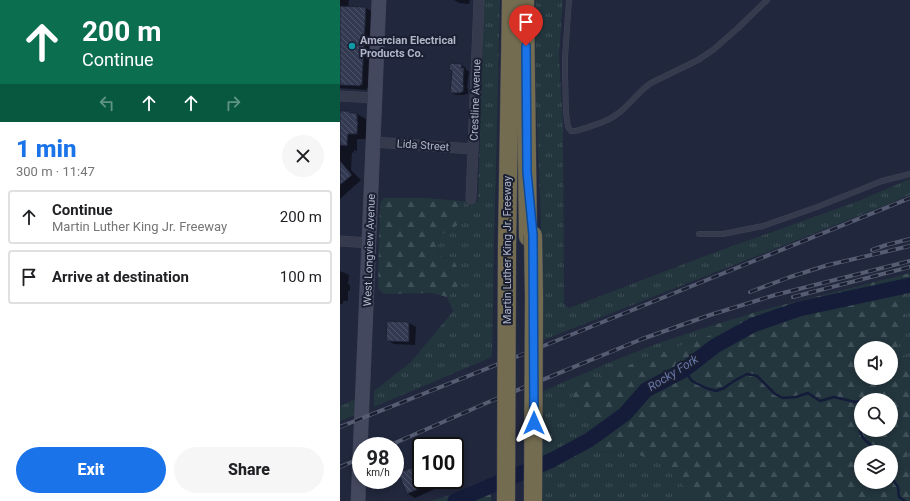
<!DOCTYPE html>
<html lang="en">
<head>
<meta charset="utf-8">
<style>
	:root { --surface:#fff; --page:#f6f6f6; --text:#202124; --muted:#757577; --line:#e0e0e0; --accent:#1a73e8 }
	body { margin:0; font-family:Roboto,sans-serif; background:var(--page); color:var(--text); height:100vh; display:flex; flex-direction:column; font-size:15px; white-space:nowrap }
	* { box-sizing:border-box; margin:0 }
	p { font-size:13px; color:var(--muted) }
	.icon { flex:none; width:22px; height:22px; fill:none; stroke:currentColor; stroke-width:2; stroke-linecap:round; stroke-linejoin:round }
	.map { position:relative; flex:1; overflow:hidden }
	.sheet { display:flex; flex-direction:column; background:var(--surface); width:340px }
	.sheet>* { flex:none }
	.guide { background:#0b6e4f; color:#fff; overflow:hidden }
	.fabs { position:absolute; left:514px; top:341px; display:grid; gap:8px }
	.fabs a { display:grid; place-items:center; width:44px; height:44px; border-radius:50%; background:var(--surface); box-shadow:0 2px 6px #0003; font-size:20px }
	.speed { position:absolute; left:12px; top:437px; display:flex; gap:8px; font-size:20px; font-weight:700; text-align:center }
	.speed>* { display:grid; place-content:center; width:52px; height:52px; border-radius:50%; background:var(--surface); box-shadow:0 2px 6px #0003; line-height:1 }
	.speed small { font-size:10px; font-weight:400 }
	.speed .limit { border:2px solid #111; border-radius:6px; background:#fff; color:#111 }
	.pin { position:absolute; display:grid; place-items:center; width:34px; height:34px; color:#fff; margin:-41px -17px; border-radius:50% 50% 50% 0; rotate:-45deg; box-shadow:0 0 4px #0007 }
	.pin .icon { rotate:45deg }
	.me { position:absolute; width:44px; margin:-22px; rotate:0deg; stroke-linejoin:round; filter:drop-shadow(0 0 3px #0008) }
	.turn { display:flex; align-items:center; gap:14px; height:84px; padding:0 16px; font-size:18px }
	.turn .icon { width:52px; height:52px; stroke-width:2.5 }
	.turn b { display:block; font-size:28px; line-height:34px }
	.lanes { display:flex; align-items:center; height:38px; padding:0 16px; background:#0003; justify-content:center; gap:20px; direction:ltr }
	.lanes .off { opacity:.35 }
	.round { display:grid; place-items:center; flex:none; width:42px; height:42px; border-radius:21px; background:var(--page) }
	.head { display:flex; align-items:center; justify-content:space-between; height:68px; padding:0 16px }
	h1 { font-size:24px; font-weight:800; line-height:30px; color:var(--accent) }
	.primary-button { display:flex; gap:8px; margin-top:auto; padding:8px 16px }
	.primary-button a { flex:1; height:46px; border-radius:24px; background:var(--accent); color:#fff; font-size:16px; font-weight:800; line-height:46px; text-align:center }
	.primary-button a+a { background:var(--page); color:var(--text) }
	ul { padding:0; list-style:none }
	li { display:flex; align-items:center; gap:12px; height:54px; margin:0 8px 6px; padding:0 8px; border:2px solid var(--line); border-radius:4px }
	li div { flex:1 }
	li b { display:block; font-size:15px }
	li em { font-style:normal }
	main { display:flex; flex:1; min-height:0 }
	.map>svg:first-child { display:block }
	.grass { fill:url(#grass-tufts) }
	.forest { fill:url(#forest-firs); fill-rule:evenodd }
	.shadow { fill:#0007; fill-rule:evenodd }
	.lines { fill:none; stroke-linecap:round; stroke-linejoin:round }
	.stream { stroke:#141c3a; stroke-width:2.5 }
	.river { stroke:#141c3a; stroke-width:15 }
	.building { fill:url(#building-back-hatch); stroke:#1c2133 }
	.lane-casing { stroke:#3e4355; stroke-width:6 }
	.street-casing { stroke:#3e4355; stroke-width:11 }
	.secondary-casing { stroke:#3e4355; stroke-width:15 }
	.highway-casing { stroke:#3d4254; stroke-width:19 }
	.lane { stroke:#353a4c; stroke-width:5 }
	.street { stroke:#353a4c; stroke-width:10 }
	.secondary { stroke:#43485f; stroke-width:14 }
	.highway { stroke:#736c51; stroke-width:18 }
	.rail-casing { stroke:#565d73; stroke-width:4 }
	.rail { stroke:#1a1f31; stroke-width:2.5; stroke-dasharray:8; stroke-linecap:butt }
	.highway-bridge-casing { stroke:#3d4254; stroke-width:19; stroke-linecap:butt }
	.highway-bridge { stroke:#736c51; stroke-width:18 }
	.route-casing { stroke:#114b97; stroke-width:10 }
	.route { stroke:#1a73e8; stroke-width:7 }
	.culture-dot { fill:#0f9aa8; stroke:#1a1f31; stroke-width:1.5 }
	.labels { text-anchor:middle; stroke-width:4; stroke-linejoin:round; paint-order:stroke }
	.poi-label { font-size:11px; font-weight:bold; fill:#b0b5c8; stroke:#1a1f31; text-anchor:start }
	.street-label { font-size:11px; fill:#b0b5c8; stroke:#1a1f31 }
	.water-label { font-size:12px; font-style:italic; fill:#6777a9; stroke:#1a1f31 }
</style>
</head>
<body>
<main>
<section class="sheet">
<div class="guide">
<div class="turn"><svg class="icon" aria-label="ahead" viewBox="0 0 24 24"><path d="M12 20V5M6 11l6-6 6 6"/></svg><div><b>200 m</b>Continue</div></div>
<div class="lanes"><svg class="icon off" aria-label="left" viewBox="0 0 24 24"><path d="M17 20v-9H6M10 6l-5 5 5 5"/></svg><svg class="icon" aria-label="ahead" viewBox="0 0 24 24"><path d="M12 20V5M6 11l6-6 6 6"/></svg><svg class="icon" aria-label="ahead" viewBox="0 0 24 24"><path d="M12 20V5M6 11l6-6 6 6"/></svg><svg class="icon off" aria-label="right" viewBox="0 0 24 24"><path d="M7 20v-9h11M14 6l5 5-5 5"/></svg></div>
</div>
<div class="head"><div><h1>1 min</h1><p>300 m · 11:47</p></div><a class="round"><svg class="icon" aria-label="close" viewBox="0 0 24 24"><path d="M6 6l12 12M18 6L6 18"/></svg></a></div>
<ul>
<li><svg class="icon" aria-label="ahead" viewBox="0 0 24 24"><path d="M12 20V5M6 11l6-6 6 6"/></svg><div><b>Continue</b><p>Martin Luther King Jr. Freeway</p></div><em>200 m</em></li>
<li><svg class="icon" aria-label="arrive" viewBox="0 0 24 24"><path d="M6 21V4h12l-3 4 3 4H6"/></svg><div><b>Arrive at destination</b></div><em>100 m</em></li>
</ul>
<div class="primary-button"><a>Exit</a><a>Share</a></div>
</section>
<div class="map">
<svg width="570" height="501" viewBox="0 0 570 501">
	<defs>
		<pattern id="grass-tufts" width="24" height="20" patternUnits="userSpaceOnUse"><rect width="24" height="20" fill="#23353d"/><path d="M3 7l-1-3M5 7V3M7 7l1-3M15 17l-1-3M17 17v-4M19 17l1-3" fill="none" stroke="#405058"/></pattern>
		<pattern id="forest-firs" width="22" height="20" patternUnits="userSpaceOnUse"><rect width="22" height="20" fill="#23353d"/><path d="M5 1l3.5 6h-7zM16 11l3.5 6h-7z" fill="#405058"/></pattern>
		<pattern id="building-back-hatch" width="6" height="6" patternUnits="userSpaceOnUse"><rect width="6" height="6" fill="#333a52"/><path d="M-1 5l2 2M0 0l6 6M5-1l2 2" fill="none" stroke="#4e5469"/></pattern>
	</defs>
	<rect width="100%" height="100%" fill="#21273c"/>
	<g class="grass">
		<polygon points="144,0 160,0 154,248 152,357 34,407 34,391 71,362 113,311 107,297 117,290 113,259 102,257 97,251 100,235 124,211 122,201 138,202"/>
		<polygon points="195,0 223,0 219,55 223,124 224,304 229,308 373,253 516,202 570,179 570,195 546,205 201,341 201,223 196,103"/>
		<polygon points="570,293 570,359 560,354 558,347 566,318 563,309 562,302 566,294"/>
		<path d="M367 327 371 330V335L322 352 238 385 232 397C238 404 257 423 253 433 251 437 246 439 243 442L246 448 251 451 290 452 320 462 346 488 351 501H201V392L268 363 316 344Z"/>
		<polygon points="20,397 20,413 0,421 0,406"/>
		<polygon points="570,430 570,479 567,460"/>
	</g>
	<g class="forest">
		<polygon points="43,198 86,198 122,201 124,211 118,225 100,235 97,251 102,257 113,259 119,271 117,290 107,297 92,293 44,294 38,288 40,204"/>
		<path d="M570 273V293L566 294 562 302 563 309 566 318 558 347 560 354 570 359V430L567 460 570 479V501H351L346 488 320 462 290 452 251 451 246 448 243 442C246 439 251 437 253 433 257 423 238 404 232 397L238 385 322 352 371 335V330L367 327 423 310ZM521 348H551V378H521ZM521 400H551V430H521ZM521 452H551V482H521Z"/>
		<polygon points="142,487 151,490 151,501 91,501 131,489"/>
	</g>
	<g class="shadow">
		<polygon points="0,0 9,0 8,7 26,8 33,12 29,88 27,88 27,90 0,88"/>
		<polygon points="114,0 130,0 129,4 119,3"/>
		<polygon points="121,65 126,68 126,70 129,71 127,88 128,88 128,94 125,94 125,95 116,95 111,92 113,71 110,69"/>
		<path d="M0 112H9L12 114H17L26 119V127L27 128V139H17V151L14 150V153L12 152 11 170 21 180 0 199ZM16 116H18L17 126Z"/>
		<polygon points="0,271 9,275 8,284 10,285 10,291 8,291 8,301 3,301 3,304 0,304"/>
		<polygon points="69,323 76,327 75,345 54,344 47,340"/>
		<polygon points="81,465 81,480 104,480 106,484 75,498 68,494 60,474"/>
	</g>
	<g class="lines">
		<g class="stream">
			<polyline points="344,370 352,381 366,388 376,391 384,388 394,381 407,374 417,376 435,394 443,398 456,397 468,393 480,401 494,397 515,402 521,401"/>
			<path d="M521 422 519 423C520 442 529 442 541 452"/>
			<polyline points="551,471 553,473 553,480 558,487 559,497 565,501"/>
		</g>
		<polyline class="river" points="115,501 212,460 249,440 285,414 306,390 344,370 375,346 413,325 459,309 570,285"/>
	</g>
	<g class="building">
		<polygon points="0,6 26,7 22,85 20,85 20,86 0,85"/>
		<polygon points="110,63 122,64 121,68 124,68 123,85 124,85 123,92 121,92 121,93 110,93 112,70 109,70"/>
		<polygon points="0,111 10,111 10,113 17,113 17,121 18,121 17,134 8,134 7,146 0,145"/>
		<polygon points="0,161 12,175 0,185"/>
		<polygon points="47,321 69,322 69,342 46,341"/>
		<polygon points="81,464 81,480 100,480 67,494 58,473"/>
	</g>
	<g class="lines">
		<g class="lane-casing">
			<g id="lane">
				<path d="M229 0 225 57V73L226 113 228 127 231 131H236C251 126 269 122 281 111 292 102 299 91 311 83L358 60 373 50 398 28 427 0"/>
				<polyline points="359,234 383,234 423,226 477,207 542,181 570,174"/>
			</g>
		</g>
		<g class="street-casing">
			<g id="street">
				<polyline points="0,96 35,98"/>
				<polyline points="33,142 133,149"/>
				<polyline points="131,199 139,0"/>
				<polyline points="0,241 29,243"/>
			</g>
		</g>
		<g class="secondary-casing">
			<polyline id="secondary" points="18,501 39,0"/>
		</g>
		<g class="highway-casing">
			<g id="highway">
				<polyline points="185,0 188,237"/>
				<polyline points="167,246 171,0"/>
			</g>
		</g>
		<use href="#lane" class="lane"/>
		<use href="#street" class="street"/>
		<use href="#secondary" class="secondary"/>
		<use href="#highway" class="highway"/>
		<g class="rail-casing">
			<g id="rail">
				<polyline points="532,250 546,245 570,239"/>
				<polyline points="410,292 450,277 488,265 570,246"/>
				<polyline points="453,297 570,267"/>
				<polyline points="0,427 181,355 570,198"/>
				<polyline points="48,446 151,401 302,339 370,315 435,295 570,261"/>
				<polyline points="0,467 21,458"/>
			</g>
		</g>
		<use href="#rail" class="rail"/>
		<g class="highway-bridge-casing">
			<g id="highway-bridge">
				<polyline points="193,235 194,298 193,501"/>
				<polyline points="166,501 167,246"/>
			</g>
		</g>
		<use href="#highway-bridge" class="highway-bridge"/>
	</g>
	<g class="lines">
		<g class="route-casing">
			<polyline id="route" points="186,46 187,172 193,235 194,423"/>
		</g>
		<use href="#route" class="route"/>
	</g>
	<circle class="culture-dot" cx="12" cy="46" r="4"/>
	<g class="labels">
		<g class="poi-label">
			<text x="20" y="44">Amercian Electrical<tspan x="20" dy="13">Products Co.</tspan></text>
		</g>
		<g class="street-label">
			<text transform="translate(135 100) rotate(-88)" y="4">Crestline Avenue</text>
			<text transform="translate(83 145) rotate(4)" y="4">Lida Street</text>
			<text transform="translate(29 250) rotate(-88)" y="4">West Longview Avenue</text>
			<text transform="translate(167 250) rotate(-90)" y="4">Martin Luther King Jr. Freeway</text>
		</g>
		<g class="water-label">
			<text transform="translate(333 373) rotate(-32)" y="4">Rocky Fork</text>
		</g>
	</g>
</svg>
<div class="fabs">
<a><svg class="icon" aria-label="sound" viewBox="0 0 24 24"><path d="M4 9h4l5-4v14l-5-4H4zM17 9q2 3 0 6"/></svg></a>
<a><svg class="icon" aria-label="search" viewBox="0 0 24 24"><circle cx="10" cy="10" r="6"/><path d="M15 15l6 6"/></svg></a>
<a><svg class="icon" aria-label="layers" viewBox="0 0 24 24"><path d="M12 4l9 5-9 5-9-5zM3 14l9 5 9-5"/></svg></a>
</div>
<div class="speed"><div>98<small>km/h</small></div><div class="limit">100</div></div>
<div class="pin" style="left:186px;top:46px;background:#d93025"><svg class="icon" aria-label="arrive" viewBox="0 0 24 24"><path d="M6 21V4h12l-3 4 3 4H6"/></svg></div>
<svg class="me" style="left:194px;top:423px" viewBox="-20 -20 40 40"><path d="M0-17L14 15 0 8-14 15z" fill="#1a73e8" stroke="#fff" stroke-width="4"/></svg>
</div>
</main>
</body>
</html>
